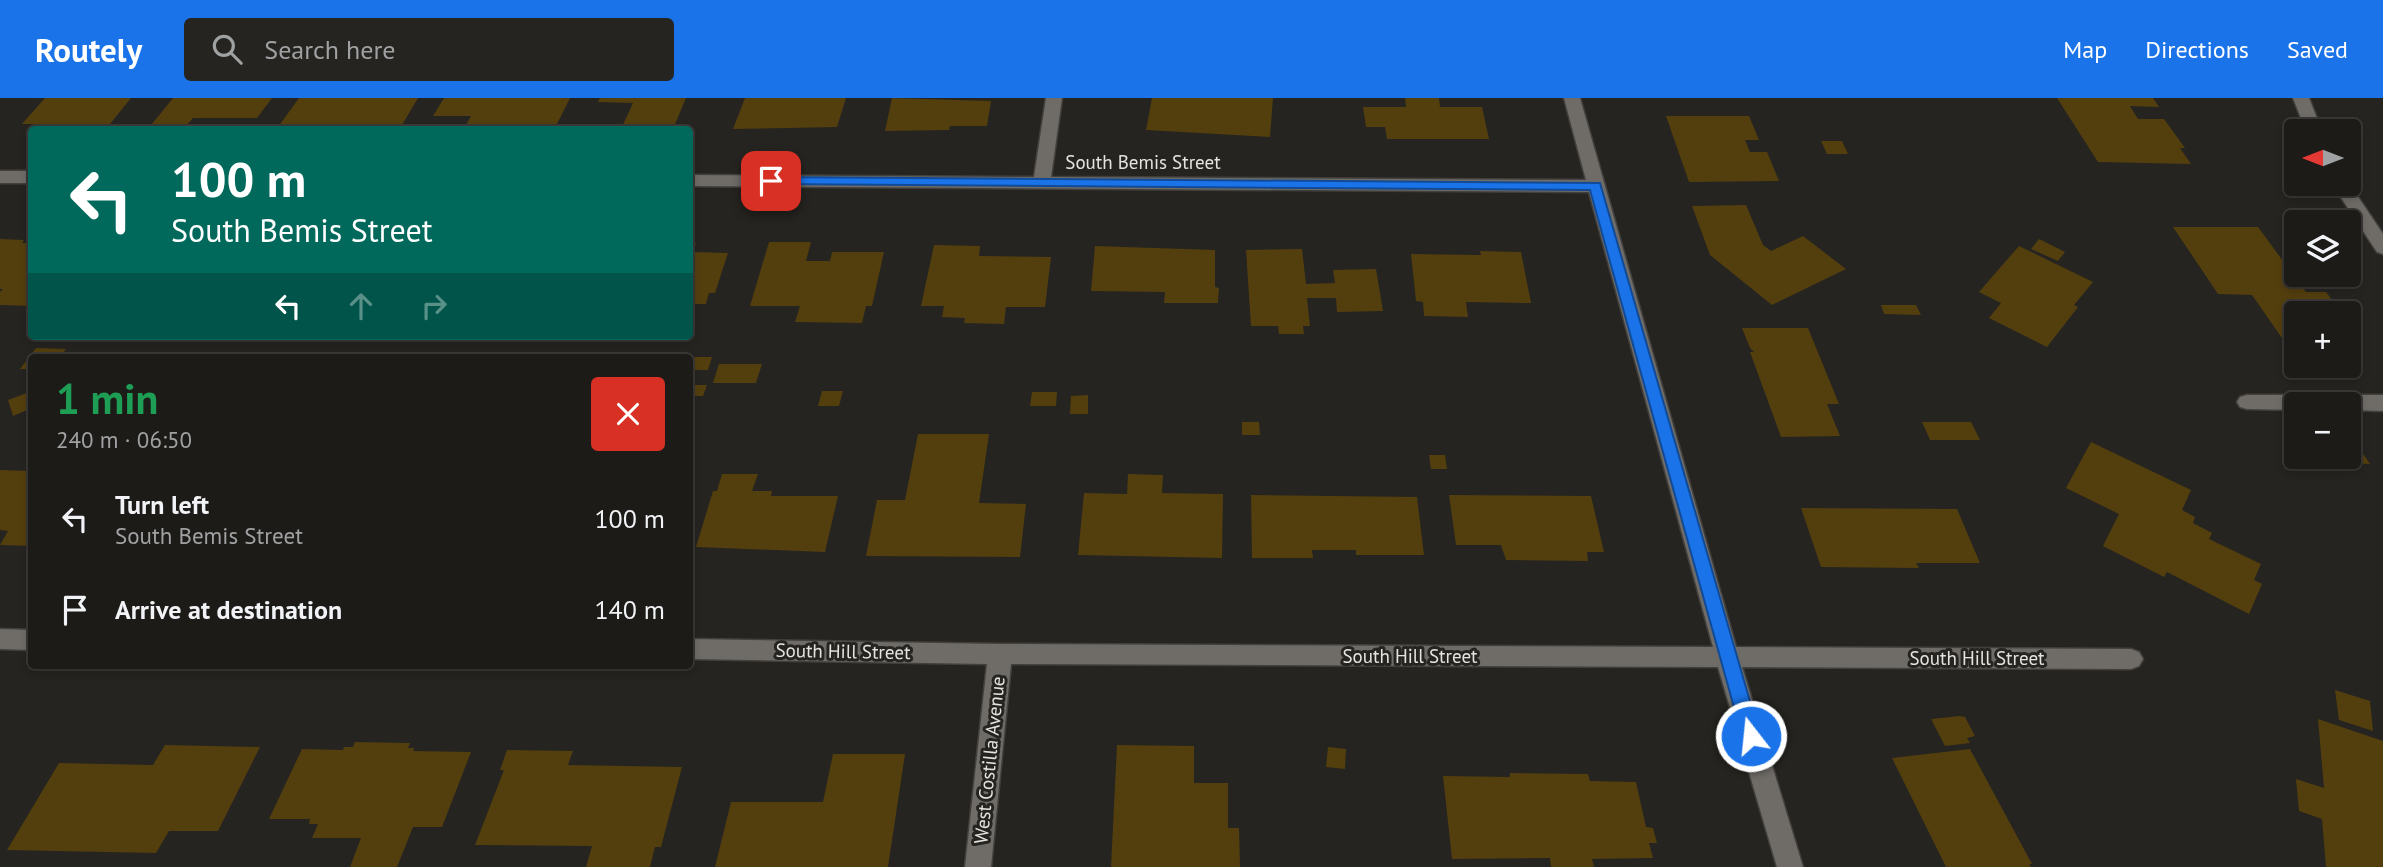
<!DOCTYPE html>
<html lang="en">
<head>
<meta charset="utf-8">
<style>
	:root { --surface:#1c1b18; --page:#252421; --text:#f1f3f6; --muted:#a0a1a2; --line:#3a3937; --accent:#1a73e8 }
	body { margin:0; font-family:"PT Sans",sans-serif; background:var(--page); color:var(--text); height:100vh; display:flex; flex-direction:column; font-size:26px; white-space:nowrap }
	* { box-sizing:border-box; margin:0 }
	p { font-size:23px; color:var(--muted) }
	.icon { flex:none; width:38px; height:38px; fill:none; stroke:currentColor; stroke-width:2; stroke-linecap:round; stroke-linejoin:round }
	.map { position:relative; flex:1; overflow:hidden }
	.drawer { position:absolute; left:28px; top:256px; width:665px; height:315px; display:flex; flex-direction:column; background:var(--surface); border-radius:7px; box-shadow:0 4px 10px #0003,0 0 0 2px var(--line) }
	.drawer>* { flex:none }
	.hud { position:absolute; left:28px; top:28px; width:665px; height:214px; border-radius:7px; box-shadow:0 4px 10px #0003,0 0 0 2px var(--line); background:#00695c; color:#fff; overflow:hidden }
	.needle { width:46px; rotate:270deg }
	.tools { position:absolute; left:2284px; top:21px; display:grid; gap:14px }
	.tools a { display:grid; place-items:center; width:77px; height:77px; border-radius:7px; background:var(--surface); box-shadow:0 4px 10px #0003,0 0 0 2px var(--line); font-size:35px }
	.pin { position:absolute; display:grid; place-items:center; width:60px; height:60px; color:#fff; margin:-30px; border-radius:14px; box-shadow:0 4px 10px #0006 }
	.me { position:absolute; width:77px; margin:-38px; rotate:344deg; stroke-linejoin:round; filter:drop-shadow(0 0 5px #0008) }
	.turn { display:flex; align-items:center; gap:24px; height:147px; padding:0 28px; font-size:32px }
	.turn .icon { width:91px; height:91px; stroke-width:2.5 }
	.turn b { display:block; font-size:49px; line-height:60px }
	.lanes { display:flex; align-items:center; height:66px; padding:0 28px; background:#0003; justify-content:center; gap:35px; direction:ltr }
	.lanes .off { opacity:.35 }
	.round { display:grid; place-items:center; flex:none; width:74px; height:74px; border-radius:7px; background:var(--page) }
	.overview { display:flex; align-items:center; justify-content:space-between; height:119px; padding:0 28px }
	h1 { font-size:42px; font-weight:700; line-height:52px; color:#1e9e55 }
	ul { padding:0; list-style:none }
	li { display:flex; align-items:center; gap:21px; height:91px; padding:0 28px }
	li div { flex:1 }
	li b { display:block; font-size:26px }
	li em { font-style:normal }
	header { display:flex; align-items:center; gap:42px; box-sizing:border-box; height:98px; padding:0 35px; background:var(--accent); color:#fff }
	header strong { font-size:33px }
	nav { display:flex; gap:38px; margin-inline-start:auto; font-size:24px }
	.search { width:490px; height:63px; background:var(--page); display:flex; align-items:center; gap:18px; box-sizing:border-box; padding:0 24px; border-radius:7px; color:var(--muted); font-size:26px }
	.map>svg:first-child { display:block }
	.building { fill:#533e0e }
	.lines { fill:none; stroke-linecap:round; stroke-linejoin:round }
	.minor-casing { stroke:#42403d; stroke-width:3 }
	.minor { fill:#6f6c68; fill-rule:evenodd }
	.route { fill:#1a73e8; stroke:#114b97; stroke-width:2 }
	.labels { text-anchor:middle; stroke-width:6; stroke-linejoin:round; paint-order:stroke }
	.street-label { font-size:19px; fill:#e4e3e0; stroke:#252420 }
</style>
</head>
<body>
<header>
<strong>Routely</strong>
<div class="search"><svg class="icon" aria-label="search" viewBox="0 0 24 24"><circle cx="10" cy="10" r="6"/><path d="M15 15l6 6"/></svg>Search here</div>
<nav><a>Map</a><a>Directions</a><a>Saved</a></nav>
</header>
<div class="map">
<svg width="2383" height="769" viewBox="0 0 2383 769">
	<rect width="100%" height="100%" fill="#252420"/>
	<g class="building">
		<polygon points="45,0 131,0 110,26 22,26"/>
		<polygon points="173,0 272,0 257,20 193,20 187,27 152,26"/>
		<polygon points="299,0 418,0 402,27 278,29"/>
		<polygon points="444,0 570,0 554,32 507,32 509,27 466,27 471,18 433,18"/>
		<polygon points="600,0 686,0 673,31 621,31 633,5 598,4"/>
		<polygon points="745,0 846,0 837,29 733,31"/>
		<polygon points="892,0 991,3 987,28 950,28 949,32 885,33"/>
		<polygon points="1152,0 1273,0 1270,39 1146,32"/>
		<polygon points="1405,0 1439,0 1440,9 1482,9 1489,41 1387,41 1385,29 1366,29 1363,9 1406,9"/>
		<polygon points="2057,0 2153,0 2159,9 2130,8 2138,21 2164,21 2185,50 2180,50 2191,66 2098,64"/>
		<polygon points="1666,18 1749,18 1759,42 1745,42 1750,54 1767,54 1779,83 1689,84"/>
		<polygon points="1821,43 1842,43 1848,56 1827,56"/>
		<polygon points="1746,107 1763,147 1771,153 1803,138 1846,171 1772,207 1710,157 1692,108"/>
		<polygon points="2173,129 2258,129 2306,194 2326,194 2342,215 2296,215 2296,244 2284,243 2252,197 2218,196"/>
		<polygon points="0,141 24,142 22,145 32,145 32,208 0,207 0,194 3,191 0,191"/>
		<polygon points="2039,141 2065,154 2058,163 2031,151"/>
		<polygon points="769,144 811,144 806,163 830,163 832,154 884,154 872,208 866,208 862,225 795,224 800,208 750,208"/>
		<polygon points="690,145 696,145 693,154 728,155 715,195 709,195 706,206 690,206"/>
		<polygon points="934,147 980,148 979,158 1051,159 1045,209 1006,209 1004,226 964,225 965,220 942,219 944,208 921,208"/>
		<polygon points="1095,148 1215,152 1215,189 1219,190 1218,205 1164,205 1165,194 1091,193"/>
		<polygon points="2019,148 2093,184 2074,207 2078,209 2047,249 1989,220 2001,205 1979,194"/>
		<polygon points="1302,151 1306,186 1335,185 1333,172 1376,171 1383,213 1337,214 1336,200 1307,200 1310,228 1303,228 1304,236 1279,236 1278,228 1251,228 1246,152"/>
		<polygon points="1480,153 1521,154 1531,205 1466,204 1468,219 1424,218 1423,204 1416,203 1411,156 1481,157"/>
		<polygon points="1881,207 1916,207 1921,217 1884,216"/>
		<polygon points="2348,224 2363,244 2348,244"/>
		<polygon points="1742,230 1808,230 1839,306 1827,306 1840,338 1781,339 1750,254 1754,254 1750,250"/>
		<polygon points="36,250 66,251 60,259 32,259 32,271 20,271"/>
		<polygon points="695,259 712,259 708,272 691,272"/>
		<polygon points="719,266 762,266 756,285 713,285"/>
		<polygon points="690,287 707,287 703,298 690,298"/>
		<polygon points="32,293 32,310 13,318 8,302"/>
		<polygon points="822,293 843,293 839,308 818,308"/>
		<polygon points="1032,294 1057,294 1056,308 1030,308"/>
		<polygon points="1088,297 1088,316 1070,316 1071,298"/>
		<polygon points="1242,324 1259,324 1260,337 1242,337"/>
		<polygon points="1922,324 1971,324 1980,342 1930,342"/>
		<polygon points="918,336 989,336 979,405 1026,406 1020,459 866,458 877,402 905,402"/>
		<polygon points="2348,341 2353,341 2370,366 2345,365 2341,359 2348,359"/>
		<polygon points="2091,344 2191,392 2182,412 2195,419 2193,425 2212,435 2209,441 2261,466 2254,482 2262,486 2249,516 2167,474 2164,479 2103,448 2119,416 2066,390"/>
		<polygon points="1429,357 1445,357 1447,371 1431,371"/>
		<polygon points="0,372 32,373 32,448 0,447 8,433 0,432"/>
		<polygon points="722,376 758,376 752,393 772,393 771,398 838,398 825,454 696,449 713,393 717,393"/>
		<polygon points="1128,376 1163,377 1162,395 1223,396 1222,460 1078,457 1084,395 1127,396"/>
		<polygon points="1251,397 1417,399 1424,457 1356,457 1356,452 1312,452 1313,460 1252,460"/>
		<polygon points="1449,397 1591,398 1604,454 1587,454 1588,463 1506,462 1501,447 1456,447"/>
		<polygon points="1801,410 1957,411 1980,465 1916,465 1919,470 1821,469"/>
		<polygon points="2335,592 2370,603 2373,633 2339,622"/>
		<polygon points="1960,618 1965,619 1975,638 1967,640 1970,645 1945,648 1931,621"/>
		<polygon points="2318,621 2383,643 2383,769 2326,769 2322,721 2299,713 2296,681 2324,690"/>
		<polygon points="355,644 410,645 408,650 414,650 413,653 471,654 442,729 413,729 397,769 350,769 361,740 312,740 318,726 309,726 310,721 269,721 302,651 343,652 344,649 353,649"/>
		<polygon points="165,647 260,649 218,733 169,733 156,755 7,752 59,665 153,667"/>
		<polygon points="1117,647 1194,648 1194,685 1228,685 1228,730 1239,730 1240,769 1111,769"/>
		<polygon points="1328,649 1346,651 1345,671 1326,669"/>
		<polygon points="1970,651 2032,766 2029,766 2031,769 1946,769 1892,660"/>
		<polygon points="507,652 573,653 568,667 682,669 661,749 655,749 650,769 586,769 592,748 475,747 504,672 500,672"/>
		<polygon points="833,656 905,656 888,769 715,769 731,704 823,704"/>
		<polygon points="1510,675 1588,676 1590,683 1636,684 1646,729 1653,730 1657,745 1649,745 1653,760 1592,761 1594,769 1551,769 1550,760 1452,761 1443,678 1510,679"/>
	</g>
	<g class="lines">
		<g class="minor-casing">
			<g id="minor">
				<polygon points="1046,0 1062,0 1051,79 1586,82 1564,0 1580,0 1736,549 2131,551 2139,554 2143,561 2139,568 2131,571 1742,569 1803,769 1777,769 1718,569 1011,566 991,769 965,769 987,566 690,561 690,541 1000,546 1713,549 1589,94 690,88 690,77 1034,79"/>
				<polygon points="2293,0 2309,0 2322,33 2306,33"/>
				<rect x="0" y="73" width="32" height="12"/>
				<polygon points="2348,84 2383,136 2383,156 2377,154 2332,86"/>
				<polygon points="2247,297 2383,297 2383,313 2348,312 2348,306 2296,306 2296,312 2247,311 2240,309 2237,304 2240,299"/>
				<polygon points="0,531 32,532 32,552 0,551"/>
			</g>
		</g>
		<use href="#minor" class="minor"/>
	</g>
	<polygon class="route" points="771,79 1600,85 1760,638 1757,644 1751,646 1744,644 1742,638 1590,92 766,86 764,83"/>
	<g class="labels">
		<g class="street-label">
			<text x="1143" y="71">South Bemis Street</text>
			<text transform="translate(843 553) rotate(1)" y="7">South Hill Street</text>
			<text x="1410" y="565">South Hill Street</text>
			<text x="1977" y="567">South Hill Street</text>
			<text transform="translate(989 662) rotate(-84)" y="7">West Costilla Avenue</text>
		</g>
	</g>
</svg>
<div class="tools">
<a><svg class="needle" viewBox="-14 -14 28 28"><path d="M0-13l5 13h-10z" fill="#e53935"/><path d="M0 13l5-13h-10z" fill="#a0a1a2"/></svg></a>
<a><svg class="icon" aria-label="layers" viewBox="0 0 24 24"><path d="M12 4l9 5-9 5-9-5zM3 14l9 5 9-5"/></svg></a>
<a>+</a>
<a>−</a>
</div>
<div class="pin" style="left:771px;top:83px;background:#d93025"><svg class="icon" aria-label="arrive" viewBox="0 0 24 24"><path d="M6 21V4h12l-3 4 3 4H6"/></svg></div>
<svg class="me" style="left:1751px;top:638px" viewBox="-20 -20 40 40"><circle r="17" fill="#1a73e8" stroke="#fff" stroke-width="3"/><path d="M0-11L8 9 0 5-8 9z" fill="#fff"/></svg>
<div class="hud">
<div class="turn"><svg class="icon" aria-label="left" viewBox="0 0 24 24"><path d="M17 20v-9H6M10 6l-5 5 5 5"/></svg><div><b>100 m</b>South Bemis Street</div></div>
<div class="lanes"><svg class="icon" aria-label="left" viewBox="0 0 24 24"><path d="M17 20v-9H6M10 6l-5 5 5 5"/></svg><svg class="icon off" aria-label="ahead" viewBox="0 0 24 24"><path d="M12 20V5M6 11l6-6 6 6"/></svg><svg class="icon off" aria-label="right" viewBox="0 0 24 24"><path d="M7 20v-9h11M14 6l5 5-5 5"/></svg></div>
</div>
<section class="drawer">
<div class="overview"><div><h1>1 min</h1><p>240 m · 06:50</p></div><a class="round" style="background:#d93025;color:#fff"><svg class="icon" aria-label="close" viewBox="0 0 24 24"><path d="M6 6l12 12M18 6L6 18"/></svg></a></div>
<ul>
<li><svg class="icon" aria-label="left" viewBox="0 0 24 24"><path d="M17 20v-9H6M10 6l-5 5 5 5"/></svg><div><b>Turn left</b><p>South Bemis Street</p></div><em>100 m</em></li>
<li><svg class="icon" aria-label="arrive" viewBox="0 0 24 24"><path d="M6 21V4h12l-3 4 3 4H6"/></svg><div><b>Arrive at destination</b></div><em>140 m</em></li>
</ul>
</section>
</div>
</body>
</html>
